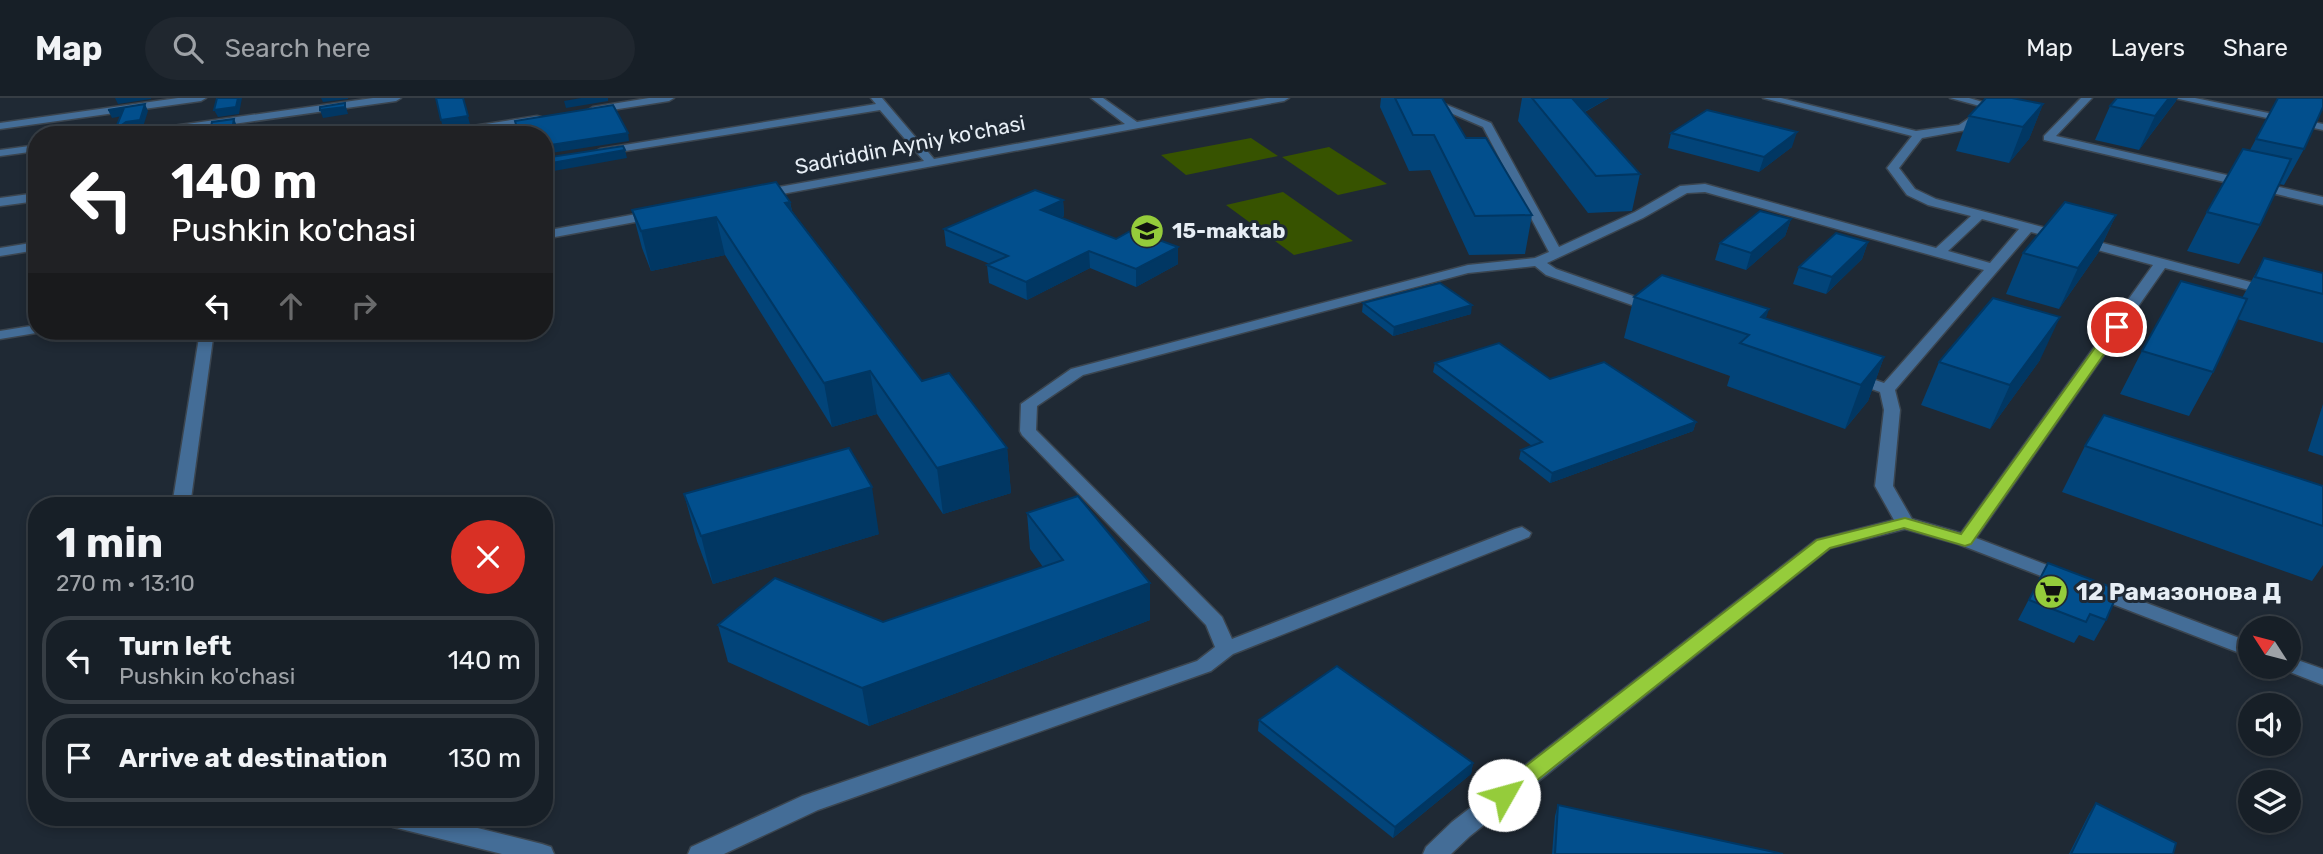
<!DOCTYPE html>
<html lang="en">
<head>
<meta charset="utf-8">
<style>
	:root { --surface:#171f27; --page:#20272f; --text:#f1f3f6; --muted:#9ea2a7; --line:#363d44 }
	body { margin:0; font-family:Rubik,sans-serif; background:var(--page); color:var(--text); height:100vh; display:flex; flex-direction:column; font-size:26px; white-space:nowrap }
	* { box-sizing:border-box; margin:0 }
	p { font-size:23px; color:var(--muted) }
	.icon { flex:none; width:38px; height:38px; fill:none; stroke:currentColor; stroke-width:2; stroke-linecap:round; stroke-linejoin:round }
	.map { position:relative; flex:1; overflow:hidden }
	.drawer { position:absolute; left:28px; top:399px; width:525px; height:329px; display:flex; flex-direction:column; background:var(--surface); border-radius:28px; box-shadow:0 4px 10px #0003,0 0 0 2px var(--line) }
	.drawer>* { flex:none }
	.hud { position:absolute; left:28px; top:28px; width:525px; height:214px; border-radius:28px; box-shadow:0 4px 10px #0003,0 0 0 2px var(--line); background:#202124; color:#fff; overflow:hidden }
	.needle { width:46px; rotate:306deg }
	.controls { position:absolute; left:2238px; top:518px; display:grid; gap:14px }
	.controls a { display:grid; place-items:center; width:63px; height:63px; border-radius:50%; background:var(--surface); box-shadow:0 4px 10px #0003,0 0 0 2px var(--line); font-size:35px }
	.pin { position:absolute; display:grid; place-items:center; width:60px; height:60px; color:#fff; margin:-30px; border:4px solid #fff; border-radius:50%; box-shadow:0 2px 7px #0007 }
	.me { position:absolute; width:77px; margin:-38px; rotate:52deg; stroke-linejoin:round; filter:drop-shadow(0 0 5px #0008) }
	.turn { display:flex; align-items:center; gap:24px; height:147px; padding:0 28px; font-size:32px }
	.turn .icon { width:91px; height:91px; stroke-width:2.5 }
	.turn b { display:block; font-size:49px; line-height:60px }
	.lanes { display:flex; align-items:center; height:66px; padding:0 28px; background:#0003; justify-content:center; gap:35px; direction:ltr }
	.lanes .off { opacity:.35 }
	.round { display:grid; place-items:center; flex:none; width:74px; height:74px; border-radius:37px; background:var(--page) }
	.summary { display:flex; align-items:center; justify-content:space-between; height:119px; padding:0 28px }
	h1 { font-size:42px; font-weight:700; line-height:52px }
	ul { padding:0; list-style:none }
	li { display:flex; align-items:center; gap:21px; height:88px; margin:0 14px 10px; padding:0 14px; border:4px solid var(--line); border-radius:28px }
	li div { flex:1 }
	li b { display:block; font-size:26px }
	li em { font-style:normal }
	header { display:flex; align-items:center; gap:42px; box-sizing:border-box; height:98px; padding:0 35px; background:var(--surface); border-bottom:2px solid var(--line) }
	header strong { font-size:33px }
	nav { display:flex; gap:38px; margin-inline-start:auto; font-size:24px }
	.search { width:490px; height:63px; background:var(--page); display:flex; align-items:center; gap:18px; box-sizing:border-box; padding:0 24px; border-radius:38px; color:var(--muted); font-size:26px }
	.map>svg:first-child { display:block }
	.green { fill:#375300 }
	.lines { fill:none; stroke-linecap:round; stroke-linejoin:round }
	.minor-casing { stroke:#3b454f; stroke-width:3 }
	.minor { fill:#446d97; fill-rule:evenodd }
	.wall { fill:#024479 }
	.shaded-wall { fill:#013763 }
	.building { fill:#024f8d; stroke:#013763; stroke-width:2 }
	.route { fill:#95cc3b; stroke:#618526; stroke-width:2 }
	.labels { text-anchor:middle; stroke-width:6; stroke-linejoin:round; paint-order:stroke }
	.far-street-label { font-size:21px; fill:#e7eef5; stroke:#1f2934 }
	.far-poi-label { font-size:21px; font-weight:bold; fill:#e7eef5; stroke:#1f2934; text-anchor:start }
	.poi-label { font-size:24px; font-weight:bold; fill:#e7eef5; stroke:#1f2934; text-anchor:start }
</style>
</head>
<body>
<header>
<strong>Map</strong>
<div class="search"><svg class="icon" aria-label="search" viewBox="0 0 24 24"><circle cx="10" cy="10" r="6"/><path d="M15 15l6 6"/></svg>Search here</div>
<nav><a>Map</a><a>Layers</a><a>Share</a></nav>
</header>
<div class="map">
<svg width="2323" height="756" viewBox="0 0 2323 756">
	<rect width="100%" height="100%" fill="#1f2934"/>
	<g class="green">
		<polygon points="1251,40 1278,58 1186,77 1161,57"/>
		<polygon points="1329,49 1387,86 1338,97 1282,59"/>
		<polygon points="1283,94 1353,143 1294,157 1226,107"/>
	</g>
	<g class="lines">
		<g class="minor-casing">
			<g id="minor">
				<polygon points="178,0 206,0 201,3 0,31 0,25"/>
				<polygon points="373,0 401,0 396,3 156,37 125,37 130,34"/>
				<polygon points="649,0 674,0 669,3 593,15 588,12 593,9"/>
				<polygon points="871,0 882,0 934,61 1125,26 1091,0 1103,0 1137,24 1267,0 1289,0 1284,3 761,100 755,96 757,93 924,63 880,12 600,57 594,54 600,51 876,6"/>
				<path d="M1416 0H1430L1491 25 1559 149 1635 114 1680 88 1705 86 1936 150 1971 118 1928 107 1907 97 1887 70 1912 38 1763 0H1781L1916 33 1959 27 1983 11 1987 12V16L1966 32 1922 40 1899 70 1915 91 1936 101 2277 191 2279 194 2272 198 2165 170 1976 440 2073 477 2076 481 2073 485H2059L1958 446 1905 431 1830 450 1470 738 1451 756H1423L1426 749 1452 724 1816 442 1894 422 1875 388 1884 312 1880 294 1846 282 1844 279 1852 274 1884 285 1984 172 1705 94 1687 95 1643 120 1547 165 1556 171 1659 207 1661 210 1659 213H1649L1546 177 1535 168 1468 175 1083 277 1037 308 1036 332 1222 519 1232 541 1515 431 1522 429 1531 435 1529 439 1233 556 1211 573 818 712 724 756H688L691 749 802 698 1197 563 1215 549 1206 527 1022 337 1020 333 1021 306 1071 271 1468 167 1535 160 1549 154 1483 29ZM1982 121 2019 131 1990 165 1948 153ZM2031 134 2153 167 1961 435 1912 421 1893 388 1900 312 1895 292Z"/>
				<polygon points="1950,0 1969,0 1996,8 1991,11"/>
				<polygon points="2081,0 2092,0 2056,38 2323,99 2323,107 2044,42 2044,38"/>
				<polygon points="2174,0 2195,0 2323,26 2323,32"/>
				<polygon points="537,18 541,19 541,23 457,37 429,37 434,34"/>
				<polygon points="37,47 37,53 0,58 0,52"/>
				<polygon points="37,95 37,103 0,108 0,100"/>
				<polygon points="658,112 662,113 662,119 544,141 544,133"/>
				<polygon points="37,144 37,152 0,158 0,150"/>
				<polygon points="37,227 37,233 42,234 0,241 0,233"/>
				<polygon points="200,233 214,233 190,408 172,408"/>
				<polygon points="2096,486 2250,544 2250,559 2089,497 2086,492 2089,487"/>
				<polygon points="2289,559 2323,571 2323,587 2282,571 2280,569 2289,569"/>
				<polygon points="381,719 433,719 542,746 551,749 554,756 502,756 393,729 385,726"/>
			</g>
		</g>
		<use href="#minor" class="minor"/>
	</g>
	<g class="wall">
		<polygon points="1381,0 1442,0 1466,40 1532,117 1525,156 1469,157 1430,72 1409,73 1380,9"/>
		<polygon points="1522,0 1609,0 1585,14 1640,76 1632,113 1588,115 1518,23"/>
		<polygon points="2278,0 2304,51 2284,87 2279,86 2260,127 2239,166 2187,153 2207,114 2250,52"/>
		<polygon points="2176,3 2139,52 2095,42 2110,8"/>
		<polygon points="2043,6 2029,41 2009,65 1956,53 1969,18"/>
		<polygon points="1671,35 1792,49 1759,74 1668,50"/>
		<polygon points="1063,102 1064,118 1061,120 1116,141 1178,149 1178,166 1136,189 1090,170 1027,202 989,185 987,167 990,166 946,148 944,131"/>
		<polygon points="790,104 792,113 922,283 1007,350 1011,395 943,416 877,316 832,329 725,157 651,173 642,150 632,112"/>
		<polygon points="2116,117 2098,155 2059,211 2006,196 2023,155"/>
		<polygon points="1791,121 1785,138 1746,172 1715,162 1720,145"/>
		<polygon points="1868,144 1862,161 1826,196 1793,186 1799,169"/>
		<polygon points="2264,160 2323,175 2323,245 2237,221 2213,274 2189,318 2120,296 2142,253 2242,200"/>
		<polygon points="1634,199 1766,221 1884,259 1868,303 1845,331 1727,288 1730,278 1624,240"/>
		<polygon points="1363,205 1471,216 1393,238 1362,214"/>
		<polygon points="2040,262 1990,331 1921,307 1939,264"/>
		<polygon points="1435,265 1550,281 1696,324 1693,333 1550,385 1519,361 1521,352 1532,348 1433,274"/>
		<polygon points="2323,306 2323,358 2308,353"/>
		<polygon points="2085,348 2323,388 2323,467 2312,483 2062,394"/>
		<polygon points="684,396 879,436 713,486 697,443"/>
		<polygon points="1027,415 1150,485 1150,522 869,628 728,564 718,527 883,524 1043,469 1030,451"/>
		<polygon points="2048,465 2106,522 2094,543 2079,537 2074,545 2018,522"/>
		<polygon points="1259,622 1473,665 1471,676 1393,740 1258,633"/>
		<polygon points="2096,705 2173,756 2069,756 2089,716"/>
		<polygon points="1558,707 1783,756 1552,756 1555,718"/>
	</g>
	<g class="shaded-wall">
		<polygon points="115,0 151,0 151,1 118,6"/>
		<polygon points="238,0 242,0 239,16 218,19 214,12"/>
		<polygon points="321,0 348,0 348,1 323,4"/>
		<polygon points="463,0 470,26 443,30 441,22"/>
		<polygon points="581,0 608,0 608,3 566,10 564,3"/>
		<polygon points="1565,0 1609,0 1560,27"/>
		<polygon points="2169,0 2178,0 2139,52 2155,18"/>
		<polygon points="345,5 348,16 323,20 320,12"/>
		<polygon points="145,6 148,13 143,29 130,31 122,37 119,29"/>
		<polygon points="2043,6 2029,41 2009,65 2023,29"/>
		<polygon points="124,10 128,17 112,20 108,12"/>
		<polygon points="234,21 237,28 236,37 231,37"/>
		<polygon points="1797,34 1792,49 1759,74 1764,59"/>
		<polygon points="628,35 629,43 544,56 544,48"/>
		<polygon points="625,52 627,60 548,74 546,66"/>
		<polygon points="1063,102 1064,118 1042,128 1041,112"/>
		<polygon points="790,104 797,142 785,105"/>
		<polygon points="2116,117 2098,155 2059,211 2078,170"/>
		<polygon points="716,119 725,157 651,173 641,133"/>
		<polygon points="1791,121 1785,138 1746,172 1751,155"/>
		<polygon points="1868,144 1862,161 1826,196 1832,179"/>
		<polygon points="1178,149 1178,166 1136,189 1136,171"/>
		<polygon points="1089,153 1090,170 1027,202 1026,184"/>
		<polygon points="1472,207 1471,216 1393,238 1394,229"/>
		<polygon points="1769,211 1756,251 1761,219"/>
		<polygon points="2060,219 2040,262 1990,331 2010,287"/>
		<polygon points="1884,259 1868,303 1845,331 1861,287"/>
		<polygon points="870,273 877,316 832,329 824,285"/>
		<polygon points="1696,324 1693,333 1550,385 1552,375"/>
		<polygon points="1007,350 1011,395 943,416 937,370"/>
		<polygon points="872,389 879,436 713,486 701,438"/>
		<polygon points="1150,485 1150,522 869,628 862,590"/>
		<polygon points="1473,665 1471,676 1393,740 1395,729"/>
	</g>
	<g class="building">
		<polygon points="217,0 238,0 236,9 214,12"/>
		<polygon points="436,0 463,0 468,18 441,22"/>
		<polygon points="1395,0 1442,0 1466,40 1486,40 1532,117 1475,118 1434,37 1413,37"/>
		<polygon points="1532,0 1572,0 1640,76 1596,78"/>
		<polygon points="1986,0 2012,0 2043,6 2023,29 1969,18"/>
		<polygon points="2117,0 2169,0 2155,18 2110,8"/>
		<polygon points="2278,0 2323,0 2323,9 2304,51 2256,41"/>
		<polygon points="345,5 345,9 320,12 320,9"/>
		<polygon points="145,6 140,22 126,24 119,29 121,32 137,32 136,37 113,37 124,10 108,12"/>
		<polygon points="613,7 628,35 544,48 544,37 519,37 515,23"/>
		<polygon points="1707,12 1797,34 1764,59 1671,35"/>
		<polygon points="234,21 231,37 209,37 212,24"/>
		<polygon points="471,30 473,37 444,37 443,32"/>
		<polygon points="623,48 625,52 546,66 544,62 544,60"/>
		<polygon points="2243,51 2291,61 2260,127 2207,114"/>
		<polygon points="776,84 790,104 785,105 922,283 949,275 1007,350 937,370 870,273 824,285 716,119 641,133 632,112"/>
		<polygon points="1035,92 1063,102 1041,112 1116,141 1132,132 1178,149 1136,171 1089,153 1026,184 987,167 1008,158 944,131"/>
		<polygon points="2065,104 2116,117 2078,170 2023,155"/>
		<polygon points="1760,113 1791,121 1751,155 1720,145"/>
		<polygon points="1836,135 1868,144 1832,179 1799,169"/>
		<polygon points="2264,160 2323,175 2323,196 2255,179"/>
		<polygon points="1662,177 1769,211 1761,219 1884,259 1861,287 1740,245 1749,237 1634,199"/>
		<polygon points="2181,183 2247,201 2213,274 2142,253"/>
		<polygon points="1440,185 1472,207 1394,229 1363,205"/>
		<polygon points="1993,200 2060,219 2010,287 1939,264"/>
		<polygon points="1499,245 1550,281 1604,264 1696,324 1552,375 1521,352 1542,344 1435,265"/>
		<polygon points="2104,317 2323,388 2323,428 2085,348"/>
		<polygon points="849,350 872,389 701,438 684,396"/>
		<polygon points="1078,398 1150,485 862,590 718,527 775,480 883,524 1063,462 1027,415"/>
		<polygon points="2048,465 2119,492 2106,522 2090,516 2086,524 2029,502"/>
		<polygon points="1337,568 1473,665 1395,729 1259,622"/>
		<polygon points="2096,705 2176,745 2173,756 2071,756"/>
		<polygon points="1558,707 1783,756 1555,756"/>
	</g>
	<polygon class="route" points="2117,225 2123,229 1971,446 1965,448 1904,430 1830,450 1511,703 1504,706 1496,703 1493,697 1496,691 1817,442 1905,420 1961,436 2112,226"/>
	<defs>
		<g id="school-disc" transform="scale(1.75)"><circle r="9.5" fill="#95cc3b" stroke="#1f2934"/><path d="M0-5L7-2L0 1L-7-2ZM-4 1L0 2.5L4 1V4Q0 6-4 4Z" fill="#111"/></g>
		<g id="supermarket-disc" transform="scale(1.75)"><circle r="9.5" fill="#95cc3b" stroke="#1f2934"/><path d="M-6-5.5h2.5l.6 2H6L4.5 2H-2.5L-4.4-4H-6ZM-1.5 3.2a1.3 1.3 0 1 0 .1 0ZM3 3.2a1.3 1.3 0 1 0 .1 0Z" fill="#111"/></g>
	</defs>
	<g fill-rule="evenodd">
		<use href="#school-disc" x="1147" y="133"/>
		<use href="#supermarket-disc" x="2051" y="494"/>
	</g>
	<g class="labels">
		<g class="far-street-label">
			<text transform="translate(910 47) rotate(-11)" y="7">Sadriddin Ayniy ko'chasi</text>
		</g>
		<g class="far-poi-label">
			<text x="1172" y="140">15-maktab</text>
		</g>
		<g class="poi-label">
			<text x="2076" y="502">12 Рамазонова Д</text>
		</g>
	</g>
</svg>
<div class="controls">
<a><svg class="needle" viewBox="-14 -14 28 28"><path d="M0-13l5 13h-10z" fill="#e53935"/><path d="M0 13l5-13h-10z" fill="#9ea2a7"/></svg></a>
<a><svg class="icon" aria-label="sound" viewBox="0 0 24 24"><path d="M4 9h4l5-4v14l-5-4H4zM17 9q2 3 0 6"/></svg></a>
<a><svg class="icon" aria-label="layers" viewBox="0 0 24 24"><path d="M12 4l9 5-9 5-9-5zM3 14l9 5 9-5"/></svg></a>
</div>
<div class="pin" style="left:2117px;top:229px;background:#d93025"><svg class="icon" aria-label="arrive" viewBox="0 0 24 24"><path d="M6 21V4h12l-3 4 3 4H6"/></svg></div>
<svg class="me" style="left:1504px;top:697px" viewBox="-20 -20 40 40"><circle r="19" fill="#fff"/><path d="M0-13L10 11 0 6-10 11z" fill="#95cc3b"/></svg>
<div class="hud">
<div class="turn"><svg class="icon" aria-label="left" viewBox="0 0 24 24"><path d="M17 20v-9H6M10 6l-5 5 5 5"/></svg><div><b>140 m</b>Pushkin ko'chasi</div></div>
<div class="lanes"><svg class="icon" aria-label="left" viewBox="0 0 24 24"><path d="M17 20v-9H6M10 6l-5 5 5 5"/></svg><svg class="icon off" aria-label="ahead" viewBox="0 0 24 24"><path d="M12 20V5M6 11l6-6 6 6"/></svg><svg class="icon off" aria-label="right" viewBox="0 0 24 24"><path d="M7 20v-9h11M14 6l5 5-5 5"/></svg></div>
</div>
<section class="drawer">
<div class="summary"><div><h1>1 min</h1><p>270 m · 13:10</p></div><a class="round" style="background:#d93025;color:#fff"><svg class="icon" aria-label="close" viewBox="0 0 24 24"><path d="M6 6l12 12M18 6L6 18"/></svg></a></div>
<ul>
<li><svg class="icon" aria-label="left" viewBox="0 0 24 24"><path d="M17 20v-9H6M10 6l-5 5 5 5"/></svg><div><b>Turn left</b><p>Pushkin ko'chasi</p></div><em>140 m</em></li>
<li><svg class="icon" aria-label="arrive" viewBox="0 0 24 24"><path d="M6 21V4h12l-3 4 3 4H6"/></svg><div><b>Arrive at destination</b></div><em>130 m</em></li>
</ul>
</section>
</div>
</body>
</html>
